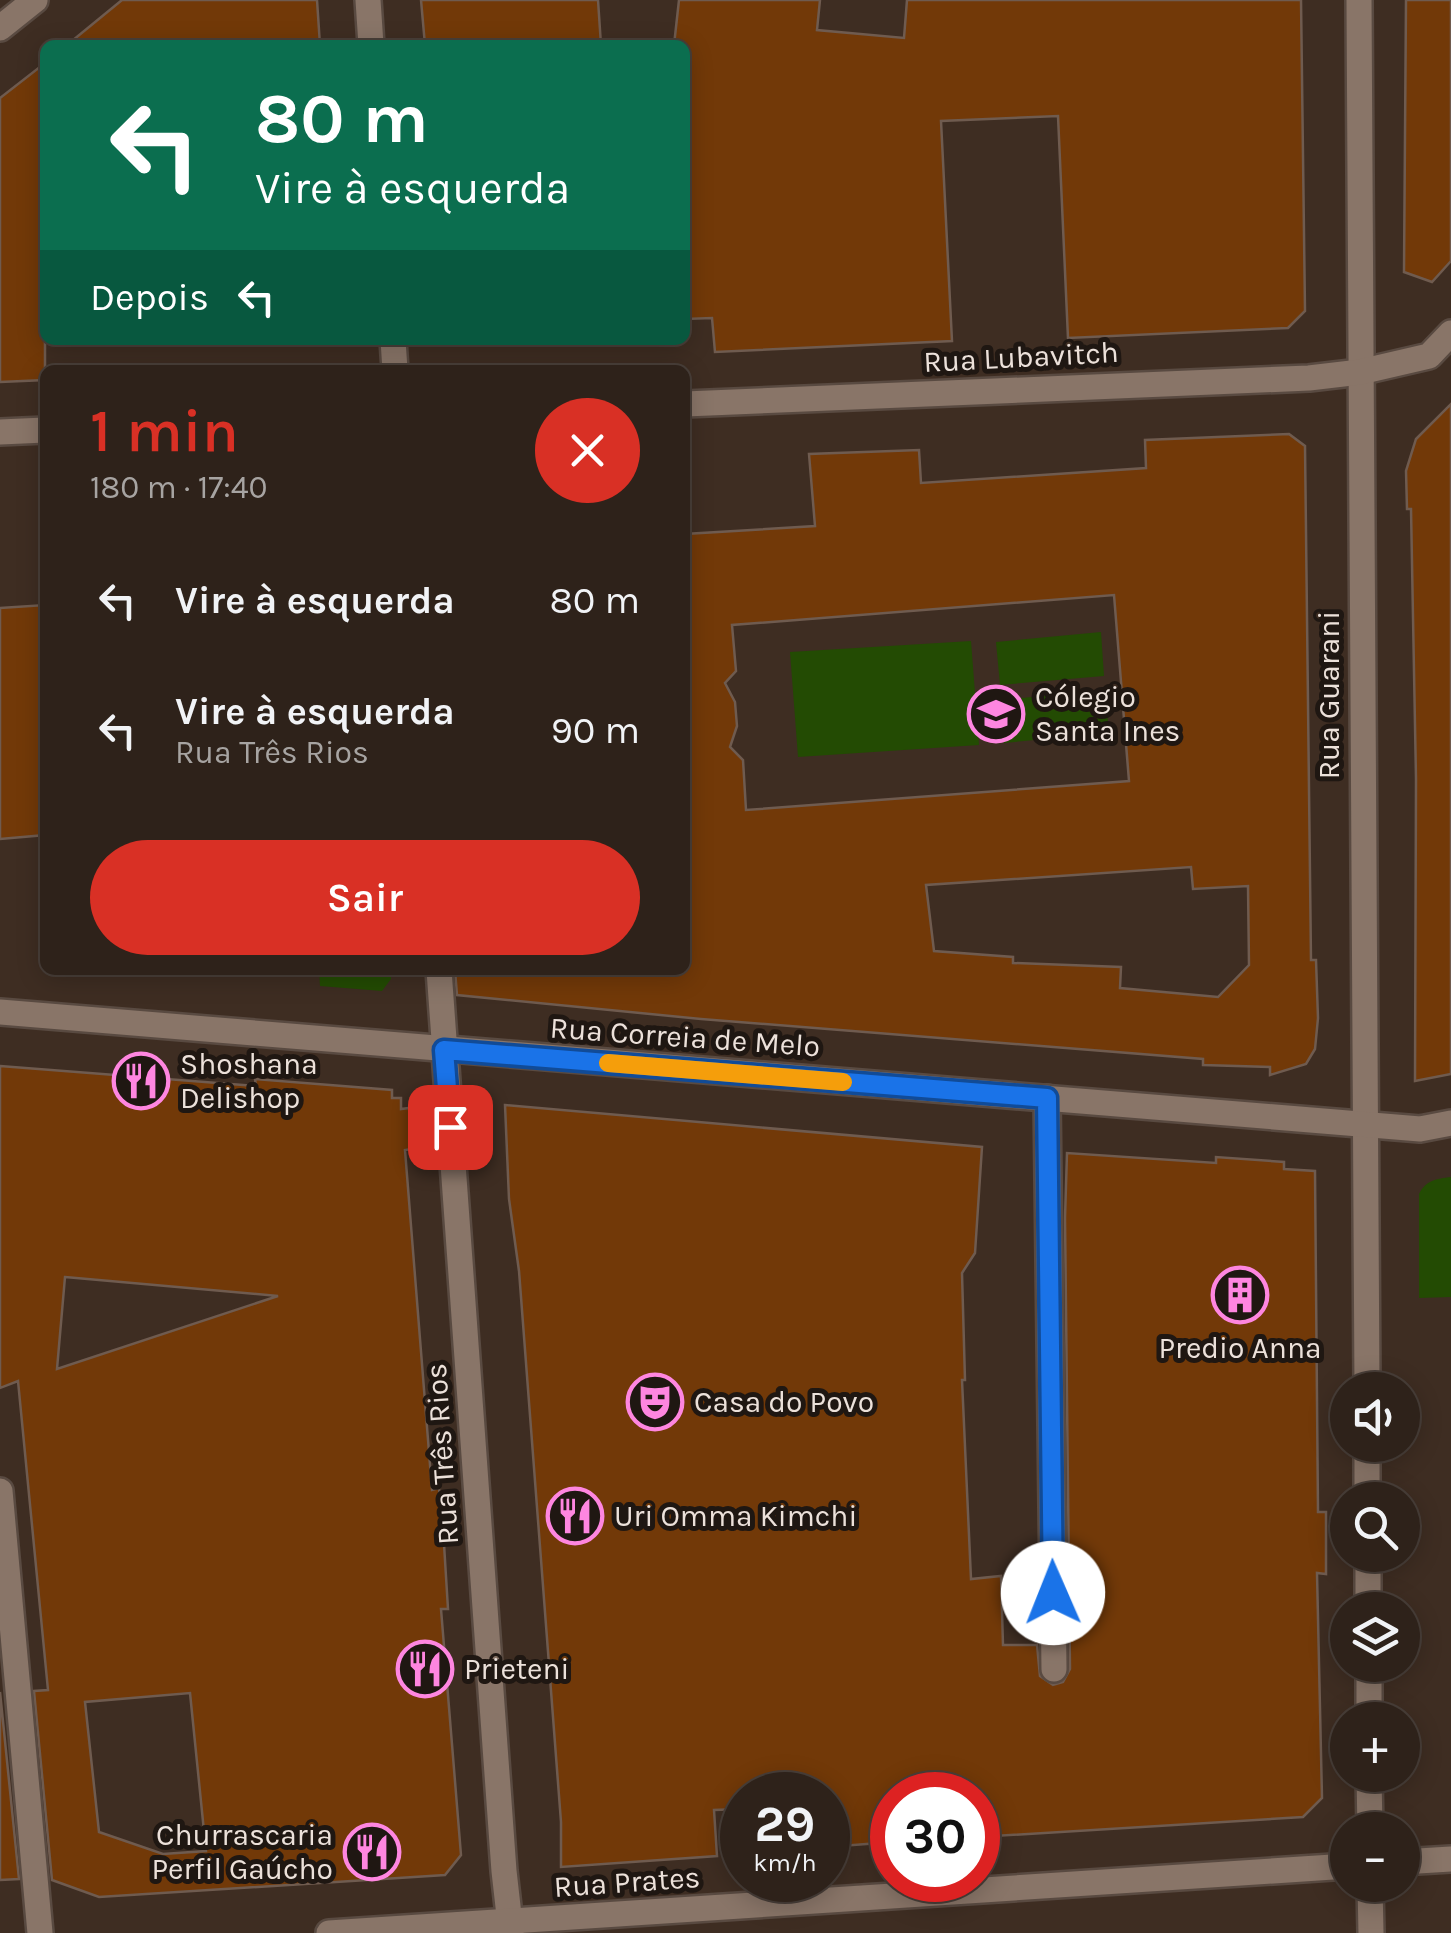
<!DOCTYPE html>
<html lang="pt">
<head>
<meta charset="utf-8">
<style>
	:root { --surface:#2e221a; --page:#3a2f27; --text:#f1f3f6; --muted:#a7a4a2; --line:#493f39; --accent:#d93025 }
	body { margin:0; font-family:Karla,sans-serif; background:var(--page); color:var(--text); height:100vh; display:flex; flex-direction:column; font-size:38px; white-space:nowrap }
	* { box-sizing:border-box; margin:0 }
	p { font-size:32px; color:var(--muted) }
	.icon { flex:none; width:55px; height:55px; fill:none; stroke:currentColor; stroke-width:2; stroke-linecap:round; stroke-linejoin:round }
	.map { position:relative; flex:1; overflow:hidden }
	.details { position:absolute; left:40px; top:365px; width:650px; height:610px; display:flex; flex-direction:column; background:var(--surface); border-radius:15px; box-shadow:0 5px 25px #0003,0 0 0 2px var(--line) }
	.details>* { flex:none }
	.banner { position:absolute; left:40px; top:40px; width:650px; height:305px; border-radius:15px; box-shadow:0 5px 25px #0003,0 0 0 2px var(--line); background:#0b6e4f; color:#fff; overflow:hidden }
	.buttons { position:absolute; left:1330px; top:1372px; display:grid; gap:20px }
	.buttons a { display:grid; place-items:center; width:90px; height:90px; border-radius:50%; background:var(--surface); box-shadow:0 5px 25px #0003,0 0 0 2px var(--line); font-size:50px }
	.speed { position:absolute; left:720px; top:1772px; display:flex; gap:20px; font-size:50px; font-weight:700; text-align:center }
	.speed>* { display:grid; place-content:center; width:130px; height:130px; border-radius:50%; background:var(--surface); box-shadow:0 5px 25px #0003,0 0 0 2px var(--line); line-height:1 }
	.speed small { font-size:25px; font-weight:400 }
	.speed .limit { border:15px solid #d22; background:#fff; color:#111 }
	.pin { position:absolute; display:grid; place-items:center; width:85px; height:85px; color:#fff; margin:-42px; border-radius:20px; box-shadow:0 5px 15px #0006 }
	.me { position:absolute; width:110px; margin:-55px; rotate:359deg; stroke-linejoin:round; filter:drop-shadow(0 0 8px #0008) }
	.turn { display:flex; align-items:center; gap:35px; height:210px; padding:0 50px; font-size:45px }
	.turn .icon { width:130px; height:130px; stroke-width:2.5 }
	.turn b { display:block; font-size:70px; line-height:85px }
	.then { display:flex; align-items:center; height:95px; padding:0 50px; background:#0003; gap:20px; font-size:38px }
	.round { display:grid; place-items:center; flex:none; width:105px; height:105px; border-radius:52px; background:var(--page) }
	.overview { display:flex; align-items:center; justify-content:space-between; height:170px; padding:0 50px }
	h1 { font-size:60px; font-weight:600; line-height:75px; color:var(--accent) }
	.action { display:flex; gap:20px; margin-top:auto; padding:20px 50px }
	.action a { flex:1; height:115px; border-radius:60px; background:var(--accent); color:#fff; font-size:40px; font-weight:600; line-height:115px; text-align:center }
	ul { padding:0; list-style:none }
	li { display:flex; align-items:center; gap:30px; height:130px; padding:0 50px }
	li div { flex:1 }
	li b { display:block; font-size:38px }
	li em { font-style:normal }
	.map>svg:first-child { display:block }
	.green { fill:#234b03 }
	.building { fill:#723908; stroke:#6f5b4f; stroke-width:2.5; fill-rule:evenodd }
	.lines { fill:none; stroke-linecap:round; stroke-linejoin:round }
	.minor-casing { stroke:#594a41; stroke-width:30 }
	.tertiary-casing { stroke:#594a41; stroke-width:30 }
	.minor { stroke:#897568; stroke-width:25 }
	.tertiary { stroke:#897568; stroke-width:25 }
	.route-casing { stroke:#114b97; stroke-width:25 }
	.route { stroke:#1a73e8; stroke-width:18 }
	.slow { stroke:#f59e0b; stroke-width:18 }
	.labels { text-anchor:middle; stroke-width:10; stroke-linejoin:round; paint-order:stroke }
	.street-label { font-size:30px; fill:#ece1da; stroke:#1f1712 }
	.poi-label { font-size:30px; fill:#ece1da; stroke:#1f1712; text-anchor:start }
</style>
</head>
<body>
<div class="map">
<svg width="1451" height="1933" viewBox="0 0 1451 1933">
	<rect width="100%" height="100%" fill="#3e2d22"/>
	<g class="green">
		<polygon points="1101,632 1104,676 1000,685 996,642"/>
		<polygon points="971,641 979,745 798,757 790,652"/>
		<polygon points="1105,690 1109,733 1004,743 1000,700"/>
		<polygon points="319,970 391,970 391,979 382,991 320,986"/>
		<path d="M1451 1177V1297L1419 1298V1194C1426 1180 1436 1179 1451 1177Z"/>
	</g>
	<g class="building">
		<polygon points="122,0 317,0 320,45 67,45"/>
		<polygon points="421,0 598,0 601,45 425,45"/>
		<polygon points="679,0 820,0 817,30 904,38 907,0 1301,0 1305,311 1288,328 1068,338 1058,116 941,121 952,341 715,352 712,318 685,319 685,45 674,45"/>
		<polygon points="1406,0 1451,0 1451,261 1432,282 1404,272"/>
		<polygon points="45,63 45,380 0,382 0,98"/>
		<polygon points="1451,404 1451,1074 1415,1081 1416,779 1411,509 1407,509 1406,471 1416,439"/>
		<path d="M1289 434 1305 446 1311 960H1316L1318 1018 1315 1049 1306 1064 1270 1075V1067L1203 1065V1059L701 1019 457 995 455 970H685V534L815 526 809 454 919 450 921 483 1146 468 1145 440ZM1114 595 1129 781 746 810 743 760 730 747 737 726 735 702 725 683 736 671 732 625ZM1191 867 1193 889 1248 886 1249 965 1218 997 1120 988 1121 967 1013 963V957L934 951 926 885Z"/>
		<polygon points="45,605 45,835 0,839 0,608"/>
		<path d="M0 1066 256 1086 255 1079 392 1090V1098H401V1109L409 1108 412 1149 405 1150 432 1490 439 1488 444 1544 448 1609H441L461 1855 445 1875 99 1897 52 1880 34 1691 48 1690 18 1381 0 1388ZM65 1277 278 1296 57 1369ZM190 1693 206 1851 163 1854 99 1832 85 1702Z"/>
		<polygon points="505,1105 982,1147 975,1253 962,1273 965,1380 962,1380 971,1579 1001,1576 1003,1645 1037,1645 1040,1676 1053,1685 1063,1682 1070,1669 1065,1218 1067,1153 1216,1163 1216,1157 1284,1162 1284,1169 1315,1171 1318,1512 1326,1512 1326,1574 1317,1573 1322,1798 1303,1817 978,1837 978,1795 892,1795 892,1842 828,1847 828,1795 742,1795 742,1809 714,1810 717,1856 561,1867 561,1822 519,1271 509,1199"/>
		<polygon points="0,1692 19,1879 0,1880"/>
	</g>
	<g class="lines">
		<g class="minor-casing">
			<g id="minor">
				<polyline points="1359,0 1367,1390"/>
				<polyline points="685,404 1309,378 1360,372 1429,356 1451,333"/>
				<polyline points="0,432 45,430"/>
				<polyline points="0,1012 1420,1129 1451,1123"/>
				<polyline points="1047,1098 1054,1669"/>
				<polyline points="1367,1445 1367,1500"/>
				<polyline points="0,1491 40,1933"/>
				<polyline points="1368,1555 1368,1610"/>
				<polyline points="1369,1665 1369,1720"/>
				<polyline points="1369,1775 1370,1830"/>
				<polyline points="1370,1885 1371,1933"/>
			</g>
		</g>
		<g class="tertiary-casing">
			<g id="tertiary">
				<polyline points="368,0 371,45"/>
				<polyline points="0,28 35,0"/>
				<polyline points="393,340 395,370"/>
				<polyline points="439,970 504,1871 511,1933"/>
				<polyline points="1402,1862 1451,1859"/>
				<polyline points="329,1933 1348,1866"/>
			</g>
		</g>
		<use href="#minor" class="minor"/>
		<use href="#tertiary" class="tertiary"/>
	</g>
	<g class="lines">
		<g class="route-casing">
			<polyline id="route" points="450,1127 444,1050 1047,1098 1053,1593"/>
		</g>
		<use href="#route" class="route"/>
		<polyline class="slow" points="608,1063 843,1082"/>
	</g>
	<defs>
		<g id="school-ring" transform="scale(2.875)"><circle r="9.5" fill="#1f1712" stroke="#fe86e0" stroke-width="1.5"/><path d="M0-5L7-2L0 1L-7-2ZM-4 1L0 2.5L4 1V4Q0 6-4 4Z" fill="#fe86e0"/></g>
		<g id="restaurant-ring" transform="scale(2.875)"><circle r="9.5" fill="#1f1712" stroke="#fe86e0" stroke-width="1.5"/><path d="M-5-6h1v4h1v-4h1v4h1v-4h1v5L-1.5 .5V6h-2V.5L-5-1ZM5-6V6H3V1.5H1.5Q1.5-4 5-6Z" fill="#fe86e0"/></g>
		<g id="building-ring" transform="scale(2.875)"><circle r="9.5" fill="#1f1712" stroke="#fe86e0" stroke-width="1.5"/><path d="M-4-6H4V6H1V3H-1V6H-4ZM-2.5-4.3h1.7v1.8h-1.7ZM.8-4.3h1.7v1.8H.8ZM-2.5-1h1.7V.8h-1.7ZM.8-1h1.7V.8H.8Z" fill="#fe86e0"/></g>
		<g id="theatre-ring" transform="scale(2.875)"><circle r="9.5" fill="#1f1712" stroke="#fe86e0" stroke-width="1.5"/><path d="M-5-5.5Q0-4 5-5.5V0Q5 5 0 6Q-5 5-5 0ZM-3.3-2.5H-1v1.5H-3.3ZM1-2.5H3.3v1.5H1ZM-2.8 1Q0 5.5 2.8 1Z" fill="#fe86e0"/></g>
	</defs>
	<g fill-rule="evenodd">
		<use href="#school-ring" x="996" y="714"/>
		<use href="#restaurant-ring" x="141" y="1081"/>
		<use href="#building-ring" x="1240" y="1295"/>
		<use href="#theatre-ring" x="655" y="1402"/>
		<use href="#restaurant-ring" x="575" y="1516"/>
		<use href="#restaurant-ring" x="425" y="1669"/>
		<use href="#restaurant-ring" x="372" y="1852"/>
	</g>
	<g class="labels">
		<g class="street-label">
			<text transform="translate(1021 357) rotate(-3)" y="10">Rua Lubavitch</text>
			<text transform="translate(1329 695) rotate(-90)" y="10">Rua Guarani</text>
			<text transform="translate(685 1037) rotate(4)" y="10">Rua Correia de Melo</text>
			<text transform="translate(442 1454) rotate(-94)" y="10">Rua Três Rios</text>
			<text transform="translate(627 1882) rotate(-4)" y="10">Rua Prates</text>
		</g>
		<g class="poi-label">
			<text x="1035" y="707">Cólegio<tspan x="1035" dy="34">Santa Ines</tspan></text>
			<text x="180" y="1074">Shoshana<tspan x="180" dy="34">Delishop</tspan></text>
			<text x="1240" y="1358" text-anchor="middle">Predio Anna</text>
			<text x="694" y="1412">Casa do Povo</text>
			<text x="614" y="1526">Uri Omma Kimchi</text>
			<text x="464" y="1679">Prieteni</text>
			<text x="333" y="1845" text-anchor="end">Churrascaria<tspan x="333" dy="34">Perfil Gaúcho</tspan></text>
		</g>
	</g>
</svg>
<div class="buttons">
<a><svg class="icon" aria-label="sound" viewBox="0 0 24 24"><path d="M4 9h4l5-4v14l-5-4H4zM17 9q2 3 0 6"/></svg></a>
<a><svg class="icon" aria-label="search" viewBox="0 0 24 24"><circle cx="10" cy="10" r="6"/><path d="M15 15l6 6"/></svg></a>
<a><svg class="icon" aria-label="layers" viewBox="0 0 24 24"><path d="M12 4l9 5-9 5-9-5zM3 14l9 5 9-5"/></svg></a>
<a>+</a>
<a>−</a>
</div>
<div class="speed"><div>29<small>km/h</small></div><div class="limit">30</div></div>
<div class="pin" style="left:450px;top:1127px;background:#d93025"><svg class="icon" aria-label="arrive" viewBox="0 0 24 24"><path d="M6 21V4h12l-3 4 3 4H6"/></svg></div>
<svg class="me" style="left:1053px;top:1593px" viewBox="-20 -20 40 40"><circle r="19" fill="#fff"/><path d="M0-13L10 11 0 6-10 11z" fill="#1a73e8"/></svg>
<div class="banner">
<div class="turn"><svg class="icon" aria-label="left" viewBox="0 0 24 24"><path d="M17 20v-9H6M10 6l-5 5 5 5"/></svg><div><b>80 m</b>Vire à esquerda</div></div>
<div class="then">Depois<svg class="icon" aria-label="left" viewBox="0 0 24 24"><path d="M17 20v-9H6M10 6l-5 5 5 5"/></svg></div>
</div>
<section class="details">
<div class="overview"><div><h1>1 min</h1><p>180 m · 17:40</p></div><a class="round" style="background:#d93025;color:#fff"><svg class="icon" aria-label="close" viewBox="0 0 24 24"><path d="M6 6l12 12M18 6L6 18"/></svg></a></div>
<ul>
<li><svg class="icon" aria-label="left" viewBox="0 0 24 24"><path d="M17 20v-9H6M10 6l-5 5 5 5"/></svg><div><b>Vire à esquerda</b></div><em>80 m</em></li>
<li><svg class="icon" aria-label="left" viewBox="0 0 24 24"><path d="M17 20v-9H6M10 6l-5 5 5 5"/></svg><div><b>Vire à esquerda</b><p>Rua Três Rios</p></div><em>90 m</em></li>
</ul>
<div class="action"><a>Sair</a></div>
</section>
</div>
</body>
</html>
